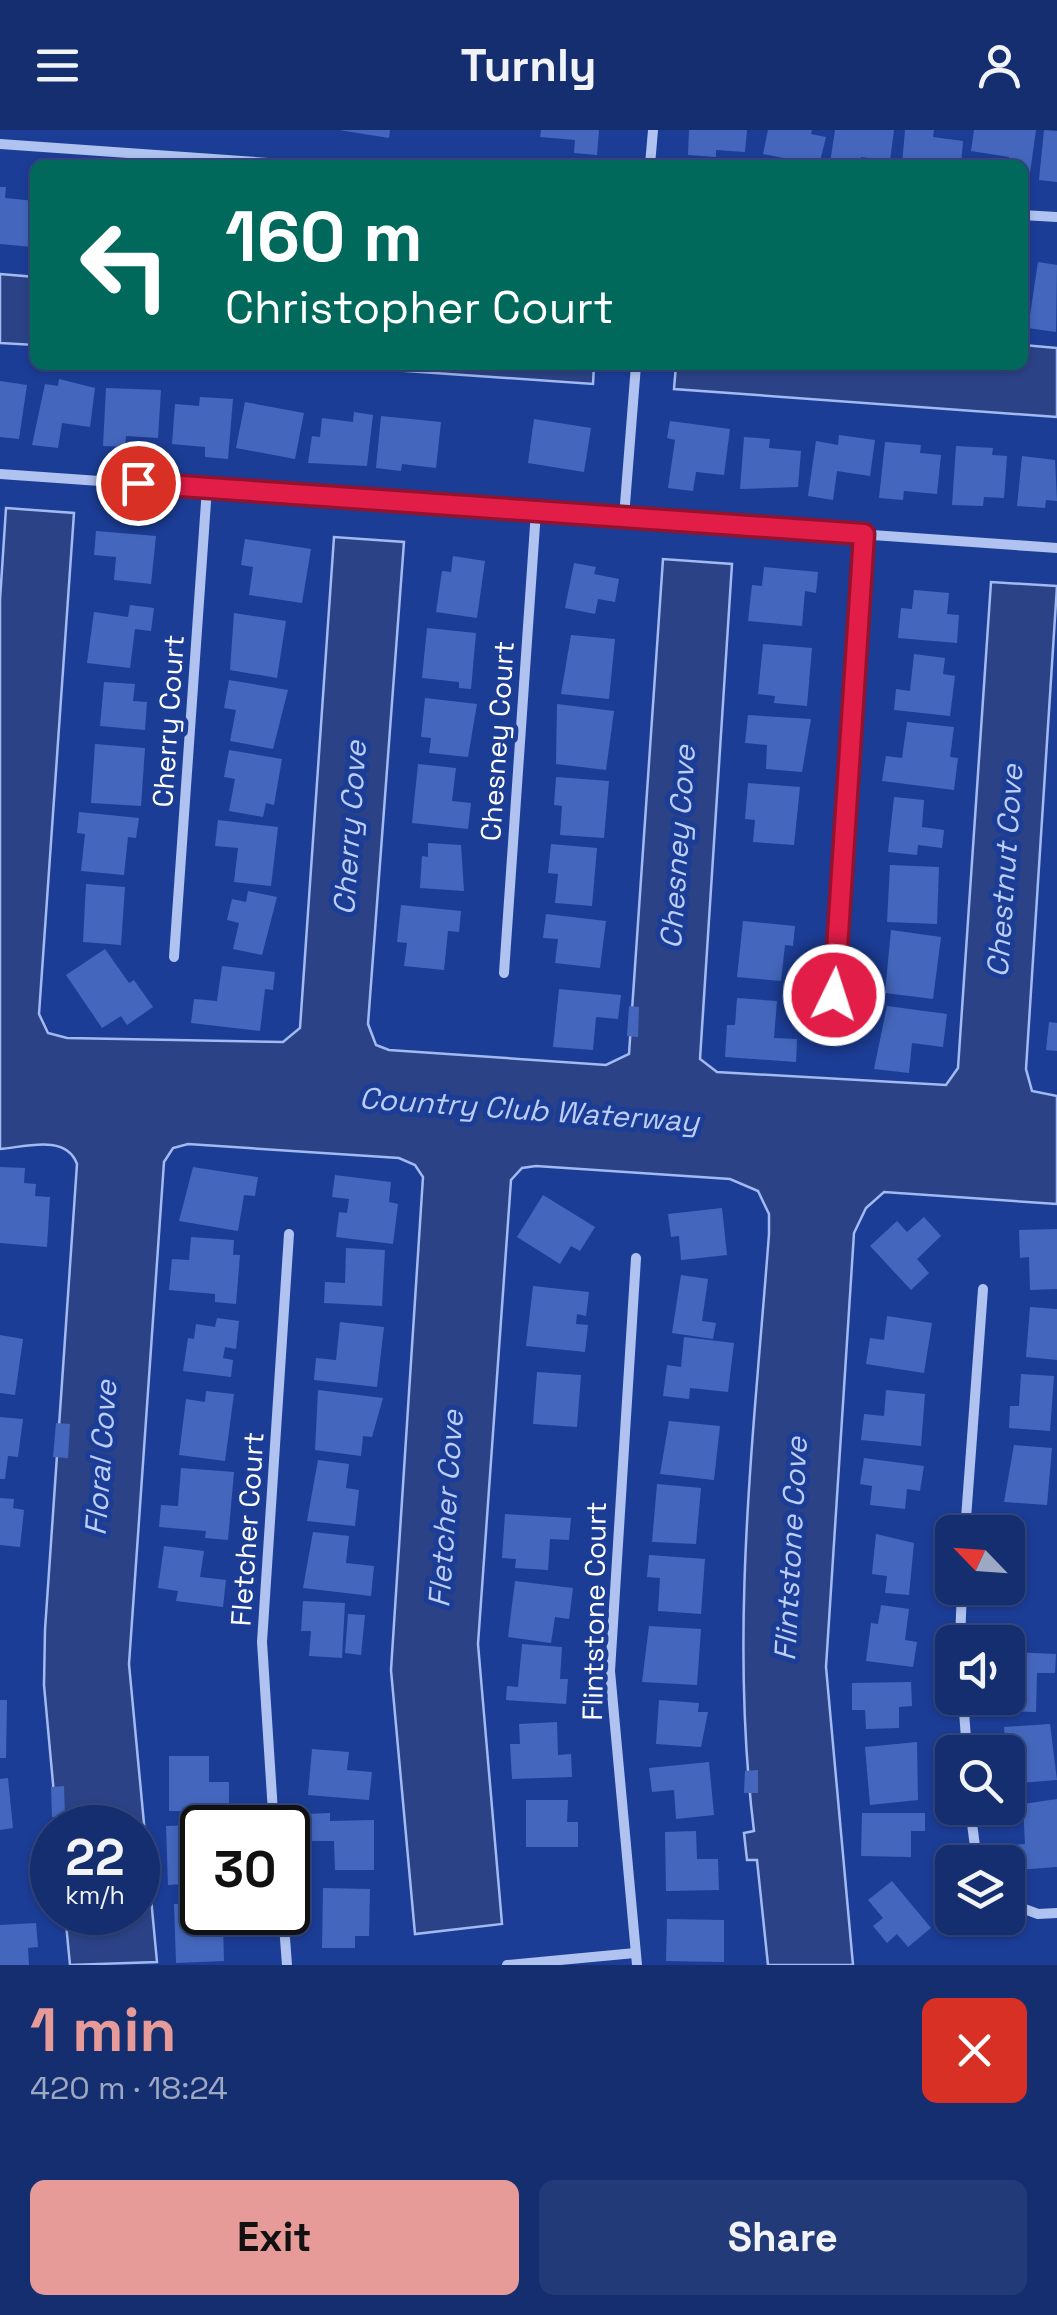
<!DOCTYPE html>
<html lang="en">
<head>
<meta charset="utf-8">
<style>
	:root { --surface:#152e70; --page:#223a78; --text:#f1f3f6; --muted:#9da8c3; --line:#344a83; --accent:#e69b98 }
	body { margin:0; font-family:"Space Grotesk",sans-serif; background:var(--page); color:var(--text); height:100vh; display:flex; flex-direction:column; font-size:38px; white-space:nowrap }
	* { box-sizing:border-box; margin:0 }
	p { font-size:32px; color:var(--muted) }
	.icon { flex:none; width:55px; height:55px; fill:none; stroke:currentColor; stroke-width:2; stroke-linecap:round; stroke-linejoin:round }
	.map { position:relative; height:1835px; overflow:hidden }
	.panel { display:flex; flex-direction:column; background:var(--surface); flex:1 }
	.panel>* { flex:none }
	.hud { position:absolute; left:30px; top:30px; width:998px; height:210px; border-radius:15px; box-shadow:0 2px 8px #0004,0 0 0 2px var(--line); background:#00695c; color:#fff; overflow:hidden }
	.needle { width:65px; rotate:295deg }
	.fabs { position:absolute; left:935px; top:1385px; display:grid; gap:20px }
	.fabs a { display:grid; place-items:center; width:90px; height:90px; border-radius:15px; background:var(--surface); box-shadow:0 2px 8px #0004,0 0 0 2px var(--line); font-size:50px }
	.speed { position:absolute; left:30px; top:1675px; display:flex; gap:20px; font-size:50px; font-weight:700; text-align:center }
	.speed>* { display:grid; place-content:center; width:130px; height:130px; border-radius:50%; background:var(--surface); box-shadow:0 2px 8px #0004,0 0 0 2px var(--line); line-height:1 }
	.speed small { font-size:25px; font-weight:400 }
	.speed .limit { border:5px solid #111; border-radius:15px; background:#fff; color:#111 }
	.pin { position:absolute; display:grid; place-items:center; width:85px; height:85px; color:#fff; margin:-42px; border:5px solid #fff; border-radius:50%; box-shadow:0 2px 10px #0007 }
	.me { position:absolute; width:110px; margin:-55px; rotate:4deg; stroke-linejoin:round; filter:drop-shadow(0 0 8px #0008) }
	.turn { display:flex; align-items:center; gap:35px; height:210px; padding:0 30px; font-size:45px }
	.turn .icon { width:130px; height:130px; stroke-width:2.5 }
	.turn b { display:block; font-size:70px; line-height:85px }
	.round { display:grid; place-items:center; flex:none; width:105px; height:105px; border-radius:15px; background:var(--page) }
	.head { display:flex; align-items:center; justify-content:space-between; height:170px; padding:0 30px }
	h1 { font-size:60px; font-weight:600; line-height:75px; color:var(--accent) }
	.cta { display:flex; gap:20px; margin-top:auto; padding:20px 30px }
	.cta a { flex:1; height:115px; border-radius:15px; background:var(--accent); color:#111; font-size:40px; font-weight:600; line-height:115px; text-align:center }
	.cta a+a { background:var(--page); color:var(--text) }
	header { display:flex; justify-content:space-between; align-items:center; height:130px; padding:0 30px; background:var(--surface); font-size:45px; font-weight:600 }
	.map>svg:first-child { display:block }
	.water { fill:#2b4386; stroke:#a2baf1; stroke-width:2.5 }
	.building { fill:#4467bd }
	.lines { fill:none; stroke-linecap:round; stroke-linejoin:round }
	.minor { stroke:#afc2f0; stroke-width:10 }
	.route-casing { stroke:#92132f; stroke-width:25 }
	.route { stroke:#e11d48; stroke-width:18 }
	.labels { text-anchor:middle; stroke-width:10; stroke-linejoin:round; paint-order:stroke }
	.street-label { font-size:28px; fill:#fff; stroke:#1c3d96 }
	.water-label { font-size:30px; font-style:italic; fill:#bccdf6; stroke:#1c3d96 }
</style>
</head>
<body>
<header><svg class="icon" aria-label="menu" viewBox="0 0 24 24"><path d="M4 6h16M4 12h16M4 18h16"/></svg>Turnly<svg class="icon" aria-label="person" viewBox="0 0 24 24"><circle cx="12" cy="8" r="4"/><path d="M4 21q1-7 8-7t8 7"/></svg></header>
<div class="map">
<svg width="1057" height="1835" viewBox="0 0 1057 1835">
	<rect width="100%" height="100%" fill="#1c3d96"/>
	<g class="water">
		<polygon points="0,144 35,147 35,215 0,213"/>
		<polygon points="1023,215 1057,218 1057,287 674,259 676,235 1022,235"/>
		<polygon points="320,235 594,235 593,254"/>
		<path d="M6 378 74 383 39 884 48 903 67 908 283 912 300 898 334 407 404 412 368 894 376 915 389 920 606 935 629 924 663 429 732 434 700 929 717 942 946 955 958 938 991 452 1057 456 1026 939 1032 961 1057 966V1074L884 1062 866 1078 854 1103 826 1537 853 1835H768L757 1730H747L744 1703 754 1701C729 1502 754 1303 769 1104V1084L758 1061 730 1049 536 1036 522 1038 511 1050 478 1514 502 1794 415 1804 391 1540 423 1047 415 1035 399 1028 188 1014 173 1018 164 1032 129 1534 157 1832 70 1835 65 1783 138 1782V1698L57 1697 44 1555 45 1500 77 1034C66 1004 25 1017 0 1019V470Z"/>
	</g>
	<g class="building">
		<polygon points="339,0 390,0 389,8"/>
		<polygon points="541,0 599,0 597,25 574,23 575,10 540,7"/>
		<polygon points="689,0 747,0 745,22 716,20 716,27 688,25"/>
		<polygon points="768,0 812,0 811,4 826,7 819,35 763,24"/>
		<polygon points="835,0 894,0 890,31 861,27 860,35 830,33"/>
		<polygon points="905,0 934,0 933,7 963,11 961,35 902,35"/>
		<polygon points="974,0 1036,0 1029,50 1022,49 1022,35 1008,35 1009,27 971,21"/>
		<polygon points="1044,0 1057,1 1057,52 1039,50"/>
		<polygon points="0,57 6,57 5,68 35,71 32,117 0,114"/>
		<polygon points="1038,132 1057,135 1056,202 1028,198"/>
		<polygon points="59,249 95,258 90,297 62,293 58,318 32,315 45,254 58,256"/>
		<polygon points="0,251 27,255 19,309 0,307"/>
		<polygon points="106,258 161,260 158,308 126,306 125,317 103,316"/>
		<polygon points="200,267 233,269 228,329 205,327 205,317 172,314 175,274 199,276"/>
		<polygon points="245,272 304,283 295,329 236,318"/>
		<polygon points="354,282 373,285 367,336 308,333 312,306 320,307 322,288 353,292"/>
		<polygon points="381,286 441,292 436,338 402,334 401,341 376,338"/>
		<polygon points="534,289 591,298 584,342 528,333"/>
		<polygon points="670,291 730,299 724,345 696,342 693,361 668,358 675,310 667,308"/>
		<polygon points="839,305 875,310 870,346 837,341 833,370 808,366 816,311 838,315"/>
		<polygon points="744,307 770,309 769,318 801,321 798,357 740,359"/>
		<polygon points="885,312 921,315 920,323 941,325 937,364 904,361 903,370 879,368"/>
		<polygon points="956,316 993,318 992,325 1007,326 1004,368 984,367 983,376 952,375"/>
		<polygon points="1022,326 1055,330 1057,371 1046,370 1045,378 1017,376"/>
		<polygon points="96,401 156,406 151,454 114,450 116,427 94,425"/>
		<polygon points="245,409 311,419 302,473 249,465 253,437 241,435"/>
		<polygon points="453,426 485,431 477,488 436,482 442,441 451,442"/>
		<polygon points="574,433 596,437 594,444 619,449 615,472 598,469 595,484 565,478"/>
		<polygon points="764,437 818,442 816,463 805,461 802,496 748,491 752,455 762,456"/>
		<polygon points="914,460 949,463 947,484 959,485 957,513 898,508 901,478 912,479"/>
		<polygon points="130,475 154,478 151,501 135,499 130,538 87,533 94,482 128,487"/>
		<polygon points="234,483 286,491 277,548 230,540"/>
		<polygon points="427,498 476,503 471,559 459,558 459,552 422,548"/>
		<polygon points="571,505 615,509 609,569 561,564"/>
		<polygon points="763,514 812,518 807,576 774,573 775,566 758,564"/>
		<polygon points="914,524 945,528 943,544 955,546 950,586 894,580 896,559 910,561"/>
		<polygon points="229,550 288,560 273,619 230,611 236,580 224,578"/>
		<polygon points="104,552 135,554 133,571 147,572 145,600 100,596"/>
		<polygon points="425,568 477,574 468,627 429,623 431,608 421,607"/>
		<polygon points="557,574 614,581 606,640 556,634"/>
		<polygon points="748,585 811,589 802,642 766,639 767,615 745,613"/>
		<polygon points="907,592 954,597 950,627 958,628 954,660 882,651 886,626 902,628"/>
		<polygon points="95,614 145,618 141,676 91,673"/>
		<polygon points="229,620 282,629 274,675 266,673 263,687 229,681 235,649 224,647"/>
		<polygon points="418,634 456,638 452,671 471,673 468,699 412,693"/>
		<polygon points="556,647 609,651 604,708 560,705 562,676 554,675"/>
		<polygon points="748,653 800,657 794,715 753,712 755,690 745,689"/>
		<polygon points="894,667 924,670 922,697 944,700 942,718 918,715 917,725 888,722"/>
		<polygon points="79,682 139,688 136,708 128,707 124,745 81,741 85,704 77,703"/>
		<polygon points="218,690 278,697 271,756 234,752 238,718 215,716"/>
		<polygon points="428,713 461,715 464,761 420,758 422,726 428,727"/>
		<polygon points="551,714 597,718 592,776 555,773 558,744 548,743"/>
		<polygon points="890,735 939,737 937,794 887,792"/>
		<polygon points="86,754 125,757 121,815 83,812"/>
		<polygon points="248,761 277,767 262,825 233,819 239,793 227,790 232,769 246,772"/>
		<polygon points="401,775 461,781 459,802 448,801 444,840 404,836 407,813 397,812"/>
		<polygon points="546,784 606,791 600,838 555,833 558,809 543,808"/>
		<polygon points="743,791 795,796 793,816 785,815 781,851 737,847"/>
		<polygon points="891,800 941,807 933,869 885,863"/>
		<polygon points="105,819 129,853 134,850 153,877 127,895 121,886 102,898 66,845"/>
		<polygon points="222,836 275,842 273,860 265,859 260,901 191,893 194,869 217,871"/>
		<polygon points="559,859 621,865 618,889 596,887 593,920 553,917"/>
		<polygon points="737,868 777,871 774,908 797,909 796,932 725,927 727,895 735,895"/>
		<polygon points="629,876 639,877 638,907 627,906"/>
		<polygon points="887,876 947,884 943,917 912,913 909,943 874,939"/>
		<polygon points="1049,892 1057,893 1057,921 1046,920"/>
		<polygon points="0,1037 25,1038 24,1053 36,1054 35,1066 50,1067 47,1117 0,1113"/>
		<polygon points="193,1037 258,1047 255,1066 244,1065 238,1101 179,1091"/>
		<polygon points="335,1045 391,1052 389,1072 398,1074 393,1114 336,1107 339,1082 347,1083 349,1069 332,1067"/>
		<polygon points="543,1065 595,1097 580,1121 571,1116 560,1134 517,1107"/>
		<polygon points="722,1078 727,1125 681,1130 679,1106 671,1107 668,1084"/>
		<polygon points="924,1087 941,1106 917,1129 929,1143 911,1160 870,1116 897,1091 907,1102"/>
		<polygon points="1057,1099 1057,1159 1030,1160 1029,1127 1020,1128 1019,1100"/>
		<polygon points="191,1107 234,1110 233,1125 240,1125 236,1174 215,1172 215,1164 169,1160 172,1129 189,1130"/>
		<polygon points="346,1118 385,1120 382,1176 324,1173 325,1152 345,1153"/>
		<polygon points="681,1145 708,1149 702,1191 716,1193 713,1209 672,1203"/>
		<polygon points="533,1156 589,1162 586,1186 577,1184 576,1194 588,1195 585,1222 526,1216"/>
		<polygon points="1030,1177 1057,1179 1057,1230 1026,1227"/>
		<polygon points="887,1186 932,1193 924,1243 866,1234 870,1208 884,1210"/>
		<polygon points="217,1188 239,1191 236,1219 225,1217 223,1228 233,1230 231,1247 183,1241 188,1208 194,1209 196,1194 215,1197"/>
		<polygon points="340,1192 384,1197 377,1257 314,1250 316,1228 336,1230"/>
		<polygon points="0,1205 23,1209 15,1265 0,1263"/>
		<polygon points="684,1207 734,1213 728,1262 690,1258 689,1269 663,1266 667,1235 681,1237"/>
		<polygon points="537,1242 581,1245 577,1297 533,1294"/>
		<polygon points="1021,1244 1054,1246 1050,1301 1009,1298 1010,1276 1019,1276"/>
		<polygon points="318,1260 383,1268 372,1307 363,1306 361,1326 315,1320"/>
		<polygon points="886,1260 925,1264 921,1316 861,1310 864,1284 884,1286"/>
		<polygon points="206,1261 234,1264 225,1331 179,1325 186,1269 205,1272"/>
		<polygon points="0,1287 23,1289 18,1327 8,1326 5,1349 0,1349"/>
		<polygon points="669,1291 720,1296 714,1350 660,1344"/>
		<polygon points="56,1293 70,1294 68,1328 53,1327"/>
		<polygon points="1014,1315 1052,1318 1047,1375 1004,1372"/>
		<polygon points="864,1328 924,1336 920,1361 907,1359 905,1379 870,1375 872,1356 860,1354"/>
		<polygon points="318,1330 349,1334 346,1358 359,1360 355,1396 307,1391"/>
		<polygon points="181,1338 234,1342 228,1410 205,1408 206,1401 159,1397 161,1375 178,1376"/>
		<polygon points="657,1354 701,1358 696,1414 652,1412"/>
		<polygon points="0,1368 14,1369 13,1378 24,1380 20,1417 0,1415"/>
		<polygon points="505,1384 571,1388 569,1410 550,1409 548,1440 515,1438 516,1429 502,1428"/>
		<polygon points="313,1402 349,1406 346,1433 374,1436 371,1466 303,1458"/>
		<polygon points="876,1404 914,1413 909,1465 885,1463 887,1446 872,1444"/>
		<polygon points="164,1416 204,1421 200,1447 226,1450 223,1477 176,1471 178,1461 158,1458"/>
		<polygon points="649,1425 705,1429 701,1484 658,1481 660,1448 647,1447"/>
		<polygon points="515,1451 573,1458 569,1489 555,1487 551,1513 508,1507"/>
		<polygon points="303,1471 345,1473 342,1528 309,1526 311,1501 301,1501"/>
		<polygon points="881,1475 909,1479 905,1510 917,1512 913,1537 866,1531 871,1493 878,1494"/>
		<polygon points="348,1484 365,1485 361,1525 345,1523"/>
		<polygon points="649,1496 701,1499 697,1555 642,1552"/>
		<polygon points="522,1514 562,1517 560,1549 568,1549 566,1574 506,1570 507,1556 518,1557"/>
		<polygon points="1008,1522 1056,1524 1055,1543 1037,1543 1036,1582 995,1581 995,1568 1008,1568"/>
		<polygon points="911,1552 912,1576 899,1577 899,1598 866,1599 865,1580 852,1580 852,1553"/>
		<polygon points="0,1570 7,1570 6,1628 0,1628"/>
		<polygon points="659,1570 699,1573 698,1582 708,1582 701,1617 656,1614"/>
		<polygon points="557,1592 558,1625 571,1624 572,1647 512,1649 510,1614 520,1614 519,1594"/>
		<polygon points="1050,1594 1057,1650 1008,1654 1004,1597"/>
		<polygon points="917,1612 918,1670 870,1675 865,1617"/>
		<polygon points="312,1619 349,1622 347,1640 372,1642 369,1670 308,1665"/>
		<polygon points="169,1626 209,1626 209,1652 229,1652 229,1682 169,1681"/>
		<polygon points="709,1632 714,1685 676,1689 674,1660 652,1662 649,1638"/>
		<polygon points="758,1640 758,1663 744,1663 745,1641"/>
		<polygon points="8,1648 13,1698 0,1700 0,1649"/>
		<polygon points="64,1656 65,1686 52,1687 51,1657"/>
		<polygon points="1057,1669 1057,1737 1015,1740 1014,1715 1025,1714 1023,1674"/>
		<polygon points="526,1670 568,1670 567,1692 578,1692 578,1717 526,1717"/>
		<polygon points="330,1683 330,1691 374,1690 374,1740 335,1740 334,1711 308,1711 308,1684"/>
		<polygon points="862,1683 925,1683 925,1701 911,1701 911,1727 861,1726"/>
		<polygon points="219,1694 219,1698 202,1698 202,1753 168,1755 166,1696"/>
		<polygon points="696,1701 697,1729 718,1729 719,1760 666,1761 665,1702"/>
		<polygon points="892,1751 931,1798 908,1817 897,1804 887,1813 873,1796 883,1788 868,1770"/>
		<polygon points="323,1758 370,1759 369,1806 355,1806 355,1818 322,1818"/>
		<polygon points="202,1773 202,1782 241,1782 242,1792 223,1793 224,1831 176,1833 174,1774"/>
		<polygon points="667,1789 724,1790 724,1832 666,1831"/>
		<polygon points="36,1793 38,1817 28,1818 29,1835 0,1835 0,1795"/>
	</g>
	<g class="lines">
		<g class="minor">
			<polyline points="0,14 297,35"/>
			<polyline points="650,35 653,0"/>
			<polyline points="1022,85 1057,87"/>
			<polyline points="0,344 1057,418"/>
			<polyline points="624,387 636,235"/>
			<polyline points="174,827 207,358"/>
			<polyline points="504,843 536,381"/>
			<polyline points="834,865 864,404"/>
			<polyline points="636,1128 610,1541 637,1835"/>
			<polyline points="965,1402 983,1159"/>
			<polyline points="960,1512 962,1458"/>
			<polyline points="963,1568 967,1622"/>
			<polyline points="970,1678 977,1732"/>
			<polyline points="274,1698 262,1512 289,1104"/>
			<polyline points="1008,1773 1038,1784 1057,1783"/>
			<polyline points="283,1782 287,1835"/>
			<polyline points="507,1835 635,1823"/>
		</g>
	</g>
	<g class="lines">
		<g class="route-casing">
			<polyline id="route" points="138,353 864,404 834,865"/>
		</g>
		<use href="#route" class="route"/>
	</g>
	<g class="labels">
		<g class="street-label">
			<text transform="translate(168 591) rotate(-86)" y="10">Cherry Court</text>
			<text transform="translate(497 611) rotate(-86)" y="10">Chesney Court</text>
			<text transform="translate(247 1399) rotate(-86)" y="10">Fletcher Court</text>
			<text transform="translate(594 1481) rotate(-89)" y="10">Flintstone Court</text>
		</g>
		<g class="water-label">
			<text transform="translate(350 698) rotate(-86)" y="10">Cherry Cove</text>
			<text transform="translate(678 717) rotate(-86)" y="10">Chesney Cove</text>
			<text transform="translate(1005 741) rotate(-86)" y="10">Chestnut Cove</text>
			<text transform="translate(529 980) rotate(4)" y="10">Country Club Waterway</text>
			<text transform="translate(101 1328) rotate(-86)" y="10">Floral Cove</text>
			<text transform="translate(446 1379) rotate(-86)" y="10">Fletcher Cove</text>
			<text transform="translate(791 1419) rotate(-87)" y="10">Flintstone Cove</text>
		</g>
	</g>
</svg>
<div class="fabs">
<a><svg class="needle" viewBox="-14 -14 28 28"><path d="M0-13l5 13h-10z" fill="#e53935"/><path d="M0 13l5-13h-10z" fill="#9da8c3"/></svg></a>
<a><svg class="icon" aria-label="sound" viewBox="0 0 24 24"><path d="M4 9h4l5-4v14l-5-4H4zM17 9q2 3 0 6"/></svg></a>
<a><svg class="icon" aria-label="search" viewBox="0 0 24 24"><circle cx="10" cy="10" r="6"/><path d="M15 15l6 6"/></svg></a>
<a><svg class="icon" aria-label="layers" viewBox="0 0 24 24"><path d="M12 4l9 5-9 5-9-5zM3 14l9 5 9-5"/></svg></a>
</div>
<div class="speed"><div>22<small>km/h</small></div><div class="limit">30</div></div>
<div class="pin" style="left:138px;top:353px;background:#d93025"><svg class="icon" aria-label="arrive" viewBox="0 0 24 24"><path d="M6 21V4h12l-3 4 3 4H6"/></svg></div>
<svg class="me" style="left:834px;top:865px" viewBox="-20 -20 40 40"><circle r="17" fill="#e11d48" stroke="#fff" stroke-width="3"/><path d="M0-11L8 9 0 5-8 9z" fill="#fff"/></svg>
<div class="hud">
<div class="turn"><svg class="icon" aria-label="left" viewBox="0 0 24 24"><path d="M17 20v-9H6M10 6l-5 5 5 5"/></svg><div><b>160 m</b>Christopher Court</div></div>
</div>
</div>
<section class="panel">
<div class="head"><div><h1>1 min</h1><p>420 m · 18:24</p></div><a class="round" style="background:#d93025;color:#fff"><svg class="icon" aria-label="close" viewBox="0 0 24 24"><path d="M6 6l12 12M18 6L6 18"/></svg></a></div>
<div class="cta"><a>Exit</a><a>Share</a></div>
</section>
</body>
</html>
